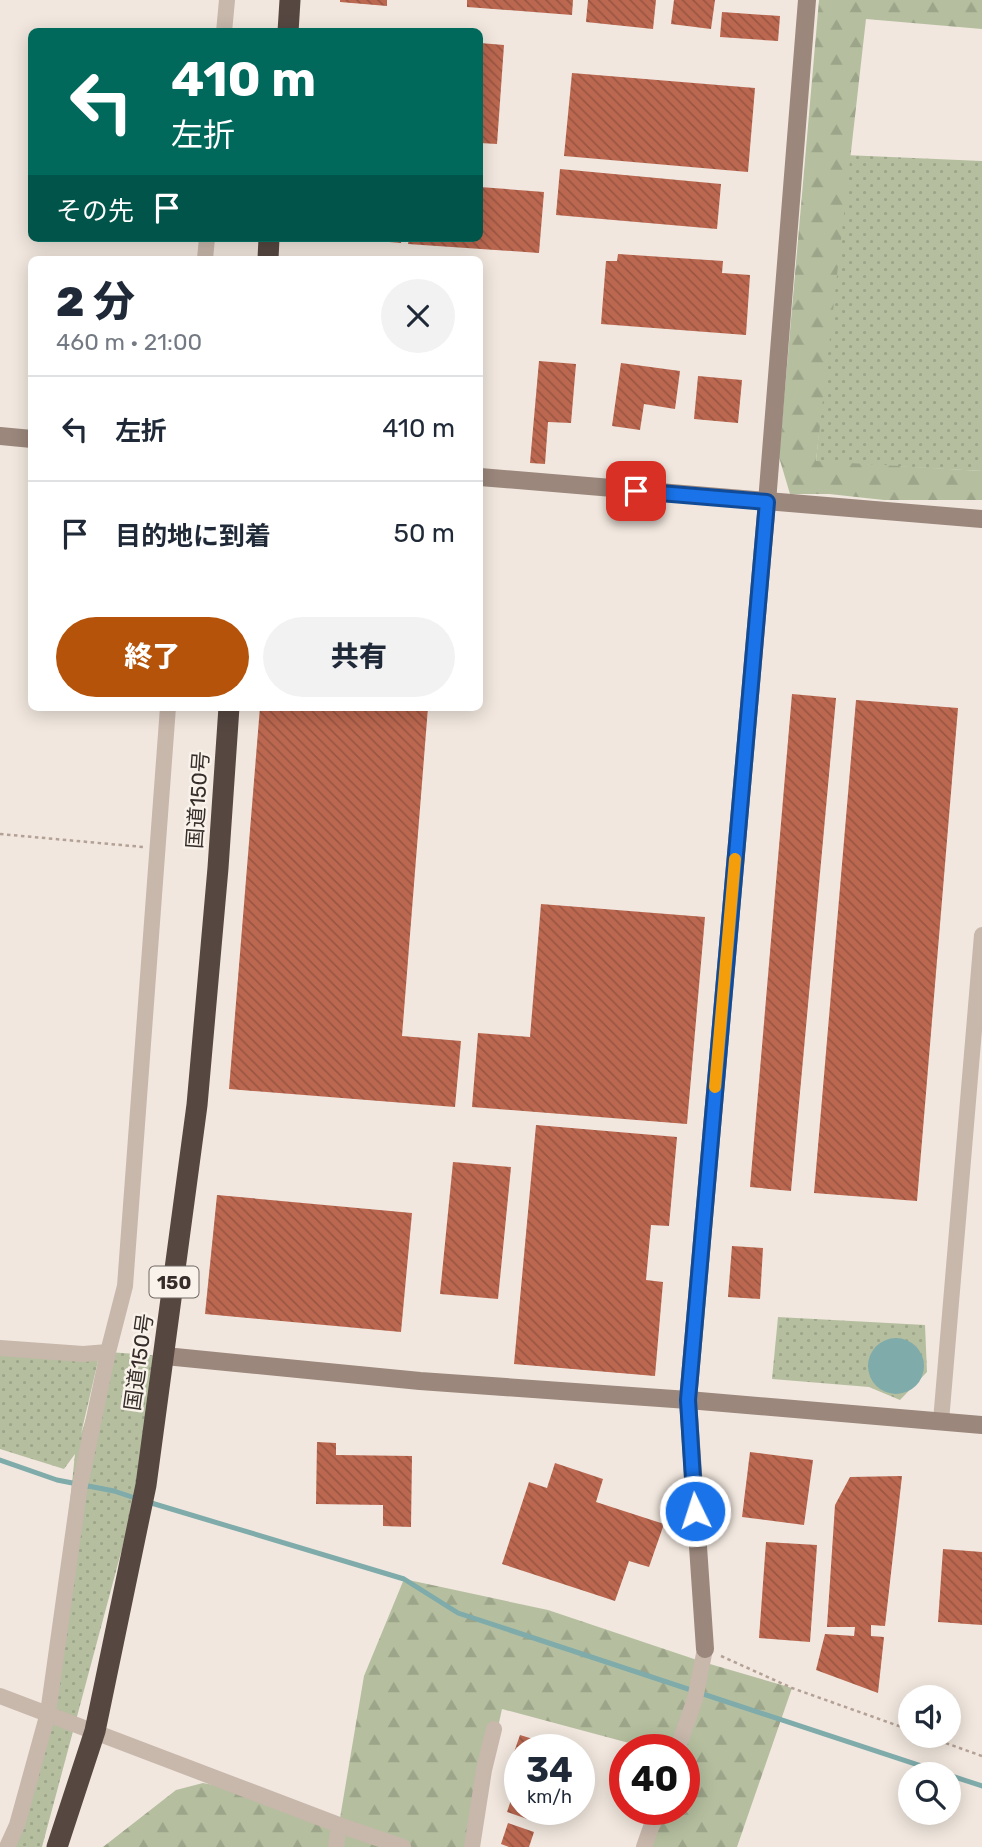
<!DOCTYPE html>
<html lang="ja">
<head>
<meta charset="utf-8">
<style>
	:root { --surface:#fff; --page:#f2f2f3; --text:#1f2937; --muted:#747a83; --line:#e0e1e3; --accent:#b45309 }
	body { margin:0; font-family:Rubik,"Noto Sans JP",sans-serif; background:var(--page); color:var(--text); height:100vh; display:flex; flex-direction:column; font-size:26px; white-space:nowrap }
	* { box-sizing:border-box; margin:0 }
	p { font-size:23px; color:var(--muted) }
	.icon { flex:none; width:38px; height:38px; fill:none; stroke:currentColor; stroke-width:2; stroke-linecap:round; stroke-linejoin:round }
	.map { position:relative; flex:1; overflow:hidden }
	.details { position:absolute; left:28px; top:256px; width:455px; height:455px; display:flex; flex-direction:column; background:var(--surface); border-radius:10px; box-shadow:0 4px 18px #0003 }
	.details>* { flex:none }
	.banner { position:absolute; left:28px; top:28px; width:455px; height:214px; border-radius:10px; box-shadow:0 4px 18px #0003; background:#00695c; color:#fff; overflow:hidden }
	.tools { position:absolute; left:898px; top:1685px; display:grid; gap:14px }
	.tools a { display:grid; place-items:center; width:63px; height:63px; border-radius:50%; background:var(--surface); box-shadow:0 4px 18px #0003; font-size:35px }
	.speed { position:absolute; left:504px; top:1734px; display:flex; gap:14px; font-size:35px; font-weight:700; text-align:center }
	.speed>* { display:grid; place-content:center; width:91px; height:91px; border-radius:50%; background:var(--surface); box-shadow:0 4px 18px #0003; line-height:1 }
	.speed small { font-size:18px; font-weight:400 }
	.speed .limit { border:10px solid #d22; background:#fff; color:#111 }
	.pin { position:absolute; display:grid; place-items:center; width:60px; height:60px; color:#fff; margin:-30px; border-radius:14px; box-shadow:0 4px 10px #0006 }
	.me { position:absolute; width:77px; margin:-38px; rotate:356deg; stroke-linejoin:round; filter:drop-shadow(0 0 5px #0008) }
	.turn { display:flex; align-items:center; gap:24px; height:147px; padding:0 28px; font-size:32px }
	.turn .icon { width:91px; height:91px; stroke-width:2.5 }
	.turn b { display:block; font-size:49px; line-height:60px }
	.then { display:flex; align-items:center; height:66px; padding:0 28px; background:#0003; gap:14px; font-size:26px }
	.round { display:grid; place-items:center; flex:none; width:74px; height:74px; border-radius:37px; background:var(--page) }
	.summary { display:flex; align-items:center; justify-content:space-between; height:119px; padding:0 28px }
	h1 { font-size:42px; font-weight:800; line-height:52px }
	.button { display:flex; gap:14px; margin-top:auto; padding:14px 28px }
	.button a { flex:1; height:80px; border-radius:42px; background:var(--accent); color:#fff; font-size:28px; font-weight:800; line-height:80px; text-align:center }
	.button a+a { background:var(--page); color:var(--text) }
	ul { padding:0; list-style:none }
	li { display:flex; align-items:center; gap:21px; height:105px; padding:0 28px; border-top:2px solid var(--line) }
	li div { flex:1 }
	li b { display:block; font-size:26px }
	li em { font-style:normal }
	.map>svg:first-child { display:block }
	.grass { fill:url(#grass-dots) }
	.forest { fill:url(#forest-firs) }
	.water { fill:#7fabab }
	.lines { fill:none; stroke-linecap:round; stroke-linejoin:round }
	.stream { stroke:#7fabab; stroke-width:5 }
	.building { fill:url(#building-back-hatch) }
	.path { stroke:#b4a195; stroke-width:2.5; stroke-dasharray:3.5 3.5; stroke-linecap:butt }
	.street { stroke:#c8b7ab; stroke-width:16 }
	.secondary { stroke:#9b877c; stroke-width:18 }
	.highway { stroke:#564741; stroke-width:21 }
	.route-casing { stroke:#114b97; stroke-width:18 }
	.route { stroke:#1a73e8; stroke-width:12 }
	.slow { stroke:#f59e0b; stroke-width:12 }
	.labels { text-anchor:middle; stroke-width:5; stroke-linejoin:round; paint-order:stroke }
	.shield { fill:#f8f2ea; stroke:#706864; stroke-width:2 }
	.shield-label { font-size:19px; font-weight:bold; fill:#362d2a }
	.street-label { font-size:21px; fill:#362d2a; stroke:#f8f2ea }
</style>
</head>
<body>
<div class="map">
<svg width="982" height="1847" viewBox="0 0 982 1847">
	<defs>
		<pattern id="grass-dots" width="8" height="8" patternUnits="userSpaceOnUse" patternTransform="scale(1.75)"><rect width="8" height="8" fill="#b5bf9f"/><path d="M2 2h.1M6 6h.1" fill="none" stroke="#9ca489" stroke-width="1.8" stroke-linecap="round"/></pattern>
		<pattern id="forest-firs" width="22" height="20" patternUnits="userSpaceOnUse" patternTransform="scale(1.75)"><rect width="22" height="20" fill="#b5bf9f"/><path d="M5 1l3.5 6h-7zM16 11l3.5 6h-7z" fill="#9ca489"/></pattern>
		<pattern id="building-back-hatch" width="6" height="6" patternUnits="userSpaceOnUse" patternTransform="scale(1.75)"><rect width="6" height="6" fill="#bc6850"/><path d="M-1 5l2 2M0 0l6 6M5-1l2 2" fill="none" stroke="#9a5643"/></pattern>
	</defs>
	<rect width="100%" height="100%" fill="#f1e7de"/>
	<g class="grass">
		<polygon points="845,155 982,161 982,471 816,462"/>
		<polygon points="778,1317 925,1325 927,1372 900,1400 869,1387 772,1379"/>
		<polygon points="108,1352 165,1356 156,1422 42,1847 6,1847 48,1713 75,1454 64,1469 0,1449 0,1354 98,1361 81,1434"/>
	</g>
	<g class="forest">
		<polygon points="819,0 982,0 982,29 866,19 816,461 982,471 982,500 884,500 829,494 790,494 779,457"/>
		<polygon points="404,1579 548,1610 703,1662 792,1688 737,1847 637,1847 655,1810 684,1810 684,1750 655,1750 502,1709 472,1847 103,1847 176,1790 203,1783 231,1788 339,1824 364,1676"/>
	</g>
	<circle class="water" cx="896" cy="1366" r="28"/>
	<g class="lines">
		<g class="stream">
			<polyline points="0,1460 57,1480 114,1491 138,1499"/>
			<polyline points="148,1502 404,1579 458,1613 982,1786"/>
		</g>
	</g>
	<g class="building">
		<polygon points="340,0 387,0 387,6 340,2"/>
		<polygon points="467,0 573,0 572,15 467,7"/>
		<polygon points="588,0 656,0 653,29 586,22"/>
		<polygon points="674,0 715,0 711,29 671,24"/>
		<polygon points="722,12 780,16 778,41 720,37"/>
		<polygon points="480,43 504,45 497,144 480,143"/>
		<polygon points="572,73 755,88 748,172 564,156"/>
		<polygon points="560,169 721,184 717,229 556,215"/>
		<polygon points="480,187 544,192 539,253 408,244 409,238 480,238"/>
		<polygon points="365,238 402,238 401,243 365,240"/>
		<polygon points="618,254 723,261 722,273 750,275 746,335 601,324 606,261 617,261"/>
		<polygon points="539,361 576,364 571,423 548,422 545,464 530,463"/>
		<polygon points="621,363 680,371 675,409 644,404 640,430 612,426"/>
		<polygon points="698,376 742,380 738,423 694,419"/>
		<polygon points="792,694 836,698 791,1191 750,1187"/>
		<polygon points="856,700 958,708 917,1201 814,1193"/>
		<polygon points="260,707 428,707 402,1036 461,1041 455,1107 229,1089"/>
		<polygon points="541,904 705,917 687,1124 472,1107 478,1033 530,1037"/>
		<polygon points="536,1125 677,1137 669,1226 651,1225 646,1280 663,1282 655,1376 514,1364"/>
		<polygon points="453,1162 511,1167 498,1299 440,1294"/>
		<polygon points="217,1195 412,1213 401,1332 205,1314"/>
		<polygon points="732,1246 763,1248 760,1299 728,1297"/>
		<polygon points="317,1442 336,1443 336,1455 412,1456 411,1527 383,1526 383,1505 316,1504"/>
		<polygon points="750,1452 813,1460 804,1525 742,1517"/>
		<polygon points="555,1463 603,1479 596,1502 664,1524 649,1567 629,1561 615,1601 502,1564 529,1482 547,1488"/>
		<polygon points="902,1476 885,1626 871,1625 871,1636 884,1637 878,1693 816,1670 825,1634 854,1636 855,1627 827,1627 835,1505 850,1477"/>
		<polygon points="766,1542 817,1545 810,1642 759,1638"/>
		<polygon points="943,1549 982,1552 982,1625 938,1622"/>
		<polygon points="520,1735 546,1743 544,1750 520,1750 520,1758 513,1755"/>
		<polygon points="512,1761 520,1764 520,1787 505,1782"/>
		<polygon points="514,1791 520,1793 520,1810 537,1810 533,1821 507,1812"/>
		<polygon points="508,1823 534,1832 529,1847 509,1847 501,1844"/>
	</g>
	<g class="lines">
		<g class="path">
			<polyline points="0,834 143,847"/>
			<polyline points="721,1656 792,1688 910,1730"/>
			<polyline points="926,1736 982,1756"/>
		</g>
		<g class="street">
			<polyline points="224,32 227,0"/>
			<polyline points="205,259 207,238"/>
			<polyline points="0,1348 83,1354 108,1352"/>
			<polyline points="941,1421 982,935"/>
			<polyline points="0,1696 339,1825 403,1847"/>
			<polyline points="677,1750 695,1699 705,1649"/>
			<polyline points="7,1847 17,1825 48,1713 80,1485 108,1352 125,1286 168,707"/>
			<polyline points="336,1847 339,1825"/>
			<polyline points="472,1847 484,1770 494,1729"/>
			<polyline points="644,1847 657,1810"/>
		</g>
		<g class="secondary">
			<polyline points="0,436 32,439"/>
			<polyline points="480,477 982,519"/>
			<polyline points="165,1356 420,1381 688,1400 982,1425"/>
			<polyline points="705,1649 688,1400 767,502 807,0"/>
		</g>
		<g class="highway">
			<polyline points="288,32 290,0"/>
			<polyline points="268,259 269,238"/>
			<polyline points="57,1847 95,1731 146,1485 197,1105 218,868 229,707"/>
		</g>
	</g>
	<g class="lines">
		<g class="route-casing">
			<polyline id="route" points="636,491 767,502 688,1400 695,1511"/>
		</g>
		<use href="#route" class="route"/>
		<polyline class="slow" points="715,1087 735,859"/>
	</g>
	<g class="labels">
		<rect class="shield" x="149.5" y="1266.5" width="49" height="31" rx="5"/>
		<g class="shield-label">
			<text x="174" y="1289">150</text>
		</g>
		<g class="street-label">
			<text transform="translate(198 800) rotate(-86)" y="7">国道150号</text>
			<text transform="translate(139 1362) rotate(-82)" y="7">国道150号</text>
		</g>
	</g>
</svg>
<div class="tools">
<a><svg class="icon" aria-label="sound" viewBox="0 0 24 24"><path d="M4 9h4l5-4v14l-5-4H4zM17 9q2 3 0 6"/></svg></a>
<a><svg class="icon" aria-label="search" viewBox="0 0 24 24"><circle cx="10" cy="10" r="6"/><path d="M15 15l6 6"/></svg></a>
</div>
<div class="speed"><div>34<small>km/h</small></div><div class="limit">40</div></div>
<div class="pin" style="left:636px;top:491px;background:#d93025"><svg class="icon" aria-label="arrive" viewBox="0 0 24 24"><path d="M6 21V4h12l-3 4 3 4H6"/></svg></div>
<svg class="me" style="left:695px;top:1511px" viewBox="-20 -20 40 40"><circle r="17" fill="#1a73e8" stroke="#fff" stroke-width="3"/><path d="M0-11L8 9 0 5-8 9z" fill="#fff"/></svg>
<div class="banner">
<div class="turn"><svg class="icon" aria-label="left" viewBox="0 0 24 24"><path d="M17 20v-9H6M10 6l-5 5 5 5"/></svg><div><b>410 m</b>左折</div></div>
<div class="then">その先<svg class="icon" aria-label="arrive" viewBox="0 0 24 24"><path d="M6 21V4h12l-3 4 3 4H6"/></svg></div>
</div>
<section class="details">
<div class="summary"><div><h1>2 分</h1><p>460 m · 21:00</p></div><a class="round"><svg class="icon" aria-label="close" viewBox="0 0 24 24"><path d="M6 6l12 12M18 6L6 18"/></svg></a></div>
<ul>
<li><svg class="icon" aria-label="left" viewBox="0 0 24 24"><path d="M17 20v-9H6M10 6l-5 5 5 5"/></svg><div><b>左折</b></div><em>410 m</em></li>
<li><svg class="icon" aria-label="arrive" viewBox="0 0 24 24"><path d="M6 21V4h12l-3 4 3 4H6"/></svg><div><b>目的地に到着</b></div><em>50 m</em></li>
</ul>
<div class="button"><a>終了</a><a>共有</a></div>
</section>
</div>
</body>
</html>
